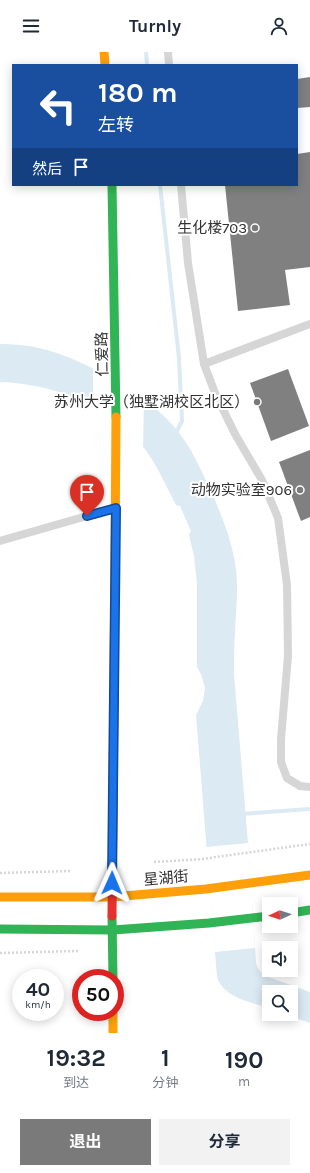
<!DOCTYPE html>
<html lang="zh">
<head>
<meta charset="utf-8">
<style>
	:root { --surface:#fff; --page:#f2f2f3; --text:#1f2937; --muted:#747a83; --accent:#7a7a7a }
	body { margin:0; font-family:Karla,"Noto Sans SC",sans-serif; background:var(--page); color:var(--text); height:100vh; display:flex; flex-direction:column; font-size:15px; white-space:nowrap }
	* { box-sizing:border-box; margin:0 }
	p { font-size:13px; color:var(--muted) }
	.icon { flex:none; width:22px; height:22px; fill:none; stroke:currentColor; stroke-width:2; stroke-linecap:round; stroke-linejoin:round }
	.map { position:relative; height:981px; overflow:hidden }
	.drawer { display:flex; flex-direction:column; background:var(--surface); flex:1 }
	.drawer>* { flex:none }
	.top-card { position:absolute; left:12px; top:12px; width:286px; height:122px; border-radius:0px; box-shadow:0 2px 10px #0003; background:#1a4fa0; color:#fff; overflow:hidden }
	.needle { width:26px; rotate:267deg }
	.controls { position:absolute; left:262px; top:845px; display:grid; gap:8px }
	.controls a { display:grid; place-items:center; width:36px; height:36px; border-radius:0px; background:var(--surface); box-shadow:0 2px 10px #0003; font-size:20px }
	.speed { position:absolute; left:12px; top:917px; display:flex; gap:8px; font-size:20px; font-weight:700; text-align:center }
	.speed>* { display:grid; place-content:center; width:52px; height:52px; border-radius:50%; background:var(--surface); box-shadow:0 2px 10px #0003; line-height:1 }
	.speed small { font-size:10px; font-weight:400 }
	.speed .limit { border:6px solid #d22; background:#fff; color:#111 }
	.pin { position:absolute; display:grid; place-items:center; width:34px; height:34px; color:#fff; margin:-41px -17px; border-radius:50% 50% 50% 0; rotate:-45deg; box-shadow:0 0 4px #0007 }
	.pin .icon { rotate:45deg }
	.me { position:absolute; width:44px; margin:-22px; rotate:1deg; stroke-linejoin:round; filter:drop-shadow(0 0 3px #0008) }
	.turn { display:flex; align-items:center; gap:14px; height:84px; padding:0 20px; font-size:18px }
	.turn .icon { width:52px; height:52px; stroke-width:2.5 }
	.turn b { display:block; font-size:28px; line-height:34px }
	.then { display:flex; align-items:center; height:38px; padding:0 20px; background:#0003; gap:8px; font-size:15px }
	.eta { display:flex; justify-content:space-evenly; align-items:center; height:68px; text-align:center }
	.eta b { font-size:24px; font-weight:700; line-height:28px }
	.button { display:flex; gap:8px; margin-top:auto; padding:8px 20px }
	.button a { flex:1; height:46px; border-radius:0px; background:var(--accent); color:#fff; font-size:16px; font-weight:700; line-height:46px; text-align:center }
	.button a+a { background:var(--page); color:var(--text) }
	header { display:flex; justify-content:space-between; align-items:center; height:52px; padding:0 20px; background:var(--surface); font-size:18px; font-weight:700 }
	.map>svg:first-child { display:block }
	.water { fill:#dceaf3 }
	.pier { fill:#fff }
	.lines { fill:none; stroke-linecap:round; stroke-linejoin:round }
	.stream { stroke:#dceaf3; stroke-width:4 }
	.building { fill:#808080 }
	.path { stroke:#d6d6d6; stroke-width:2.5; stroke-dasharray:2 2; stroke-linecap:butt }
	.lane { stroke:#d6d6d6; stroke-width:8 }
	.fast { stroke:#30b455; stroke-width:9 }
	.slow { stroke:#ff9f0a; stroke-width:9 }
	.jam { stroke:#e5322d; stroke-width:9 }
	.route-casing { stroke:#114b97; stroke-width:10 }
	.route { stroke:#1a73e8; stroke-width:7 }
	.poi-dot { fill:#7a7a7a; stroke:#fff; stroke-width:1.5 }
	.labels { text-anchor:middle; stroke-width:4; stroke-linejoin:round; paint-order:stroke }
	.poi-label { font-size:15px; fill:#323232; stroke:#fff; text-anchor:end }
	.street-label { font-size:15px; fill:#323232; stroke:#fff }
</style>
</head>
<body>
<header><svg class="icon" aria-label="menu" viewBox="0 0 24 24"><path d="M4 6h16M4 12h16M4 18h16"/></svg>Turnly<svg class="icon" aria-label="person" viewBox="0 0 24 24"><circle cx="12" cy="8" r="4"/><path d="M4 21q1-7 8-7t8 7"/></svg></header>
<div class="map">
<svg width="310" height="981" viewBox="0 0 310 981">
	<rect width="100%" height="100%" fill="#fff"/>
	<path class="water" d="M0 292C13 292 26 293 39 296 81 305 150 344 177 378 192 397 201 418 211 439 221 462 231 486 235 511 239 533 236 557 235 580 234 594 234 608 234 622L248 791 256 910 257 915 263 923 310 940V971L284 962H291V940H269V956C250 950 224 946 217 925L196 663 203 649 205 636 201 622 197 615V532L194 504 189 483 191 479 180 454 176 453C165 432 156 410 141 392 106 351 52 332 0 330Z"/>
	<g class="pier">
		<polygon points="93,315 127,334 144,346 143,399 128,382 115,370 93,356"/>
		<polygon points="248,791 255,896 215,900 206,795"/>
	</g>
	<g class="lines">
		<g class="stream">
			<polyline points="146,0 147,13"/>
			<polyline points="160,133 179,306 182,369 175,383"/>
			<polyline points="241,762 310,757"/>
		</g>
	</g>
	<g class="building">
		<polygon points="310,25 310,55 297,56 297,27"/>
		<polygon points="310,100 310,215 285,218 290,253 238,259 225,133 297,133 297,102"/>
		<polygon points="288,317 309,374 271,389 250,331"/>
		<polygon points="310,398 310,465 301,469 279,410"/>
	</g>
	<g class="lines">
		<g class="path">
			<polyline points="154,810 202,807 310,792"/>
			<polyline points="0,821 70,819"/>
			<polyline points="0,901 78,899"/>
		</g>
		<g class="lane">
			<polyline points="168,0 169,13"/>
			<polyline points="181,133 188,211 204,312 215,341 235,382 262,428 278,466 287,533 288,604 281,687 281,710 287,726 300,734 310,735"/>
			<polyline points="204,312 310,272"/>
			<polyline points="0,489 115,456"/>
		</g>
		<g class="fast">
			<polyline points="112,133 116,365"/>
			<polyline points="291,861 310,858"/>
			<polyline points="112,864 113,926"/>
			<polyline points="0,877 113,878 209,871 269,864"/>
		</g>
		<g class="slow">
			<polyline points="104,0 105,13"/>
			<polyline points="114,639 116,365"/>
			<polyline points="0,845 112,845 206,837 310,823"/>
			<polyline points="113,960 113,981"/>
		</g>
		<polyline class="jam" points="112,864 114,639"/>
	</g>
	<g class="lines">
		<g class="route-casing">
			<polyline id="route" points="87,464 116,456 112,831"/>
		</g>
		<use href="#route" class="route"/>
	</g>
	<g class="poi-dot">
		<circle cx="255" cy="176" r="4"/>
		<circle cx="257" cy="350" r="4"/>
		<circle cx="300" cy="438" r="4"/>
	</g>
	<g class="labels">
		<g class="poi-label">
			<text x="247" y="181">生化楼703</text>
			<text x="249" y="355">苏州大学（独墅湖校区北区）</text>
			<text x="292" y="443">动物实验室906</text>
		</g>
		<g class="street-label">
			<text transform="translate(102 302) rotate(-91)" y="5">仁爱路</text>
			<text transform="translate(166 826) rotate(-5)" y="5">星湖街</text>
		</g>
	</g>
</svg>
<div class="controls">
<a><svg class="needle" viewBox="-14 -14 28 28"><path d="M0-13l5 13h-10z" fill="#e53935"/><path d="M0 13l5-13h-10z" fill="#747a83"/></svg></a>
<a><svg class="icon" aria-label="sound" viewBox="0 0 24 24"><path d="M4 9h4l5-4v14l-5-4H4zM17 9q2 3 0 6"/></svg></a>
<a><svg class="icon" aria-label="search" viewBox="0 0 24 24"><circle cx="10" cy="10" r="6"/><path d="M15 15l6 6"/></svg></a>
</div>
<div class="speed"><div>40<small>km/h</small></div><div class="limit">50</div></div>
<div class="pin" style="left:87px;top:464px;background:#d93025"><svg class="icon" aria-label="arrive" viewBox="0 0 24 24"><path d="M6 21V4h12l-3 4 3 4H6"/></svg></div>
<svg class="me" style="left:112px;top:831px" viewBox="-20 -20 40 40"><path d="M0-17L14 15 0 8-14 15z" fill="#1a73e8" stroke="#fff" stroke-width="4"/></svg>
<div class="top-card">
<div class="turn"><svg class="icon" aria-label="left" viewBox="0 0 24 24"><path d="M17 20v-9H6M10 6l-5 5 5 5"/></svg><div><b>180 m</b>左转</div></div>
<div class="then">然后<svg class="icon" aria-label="arrive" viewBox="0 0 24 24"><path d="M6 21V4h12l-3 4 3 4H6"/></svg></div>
</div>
</div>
<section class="drawer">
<div class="eta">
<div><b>19:32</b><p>到达</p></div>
<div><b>1</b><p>分钟</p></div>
<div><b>190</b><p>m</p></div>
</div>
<div class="button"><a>退出</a><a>分享</a></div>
</section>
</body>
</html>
